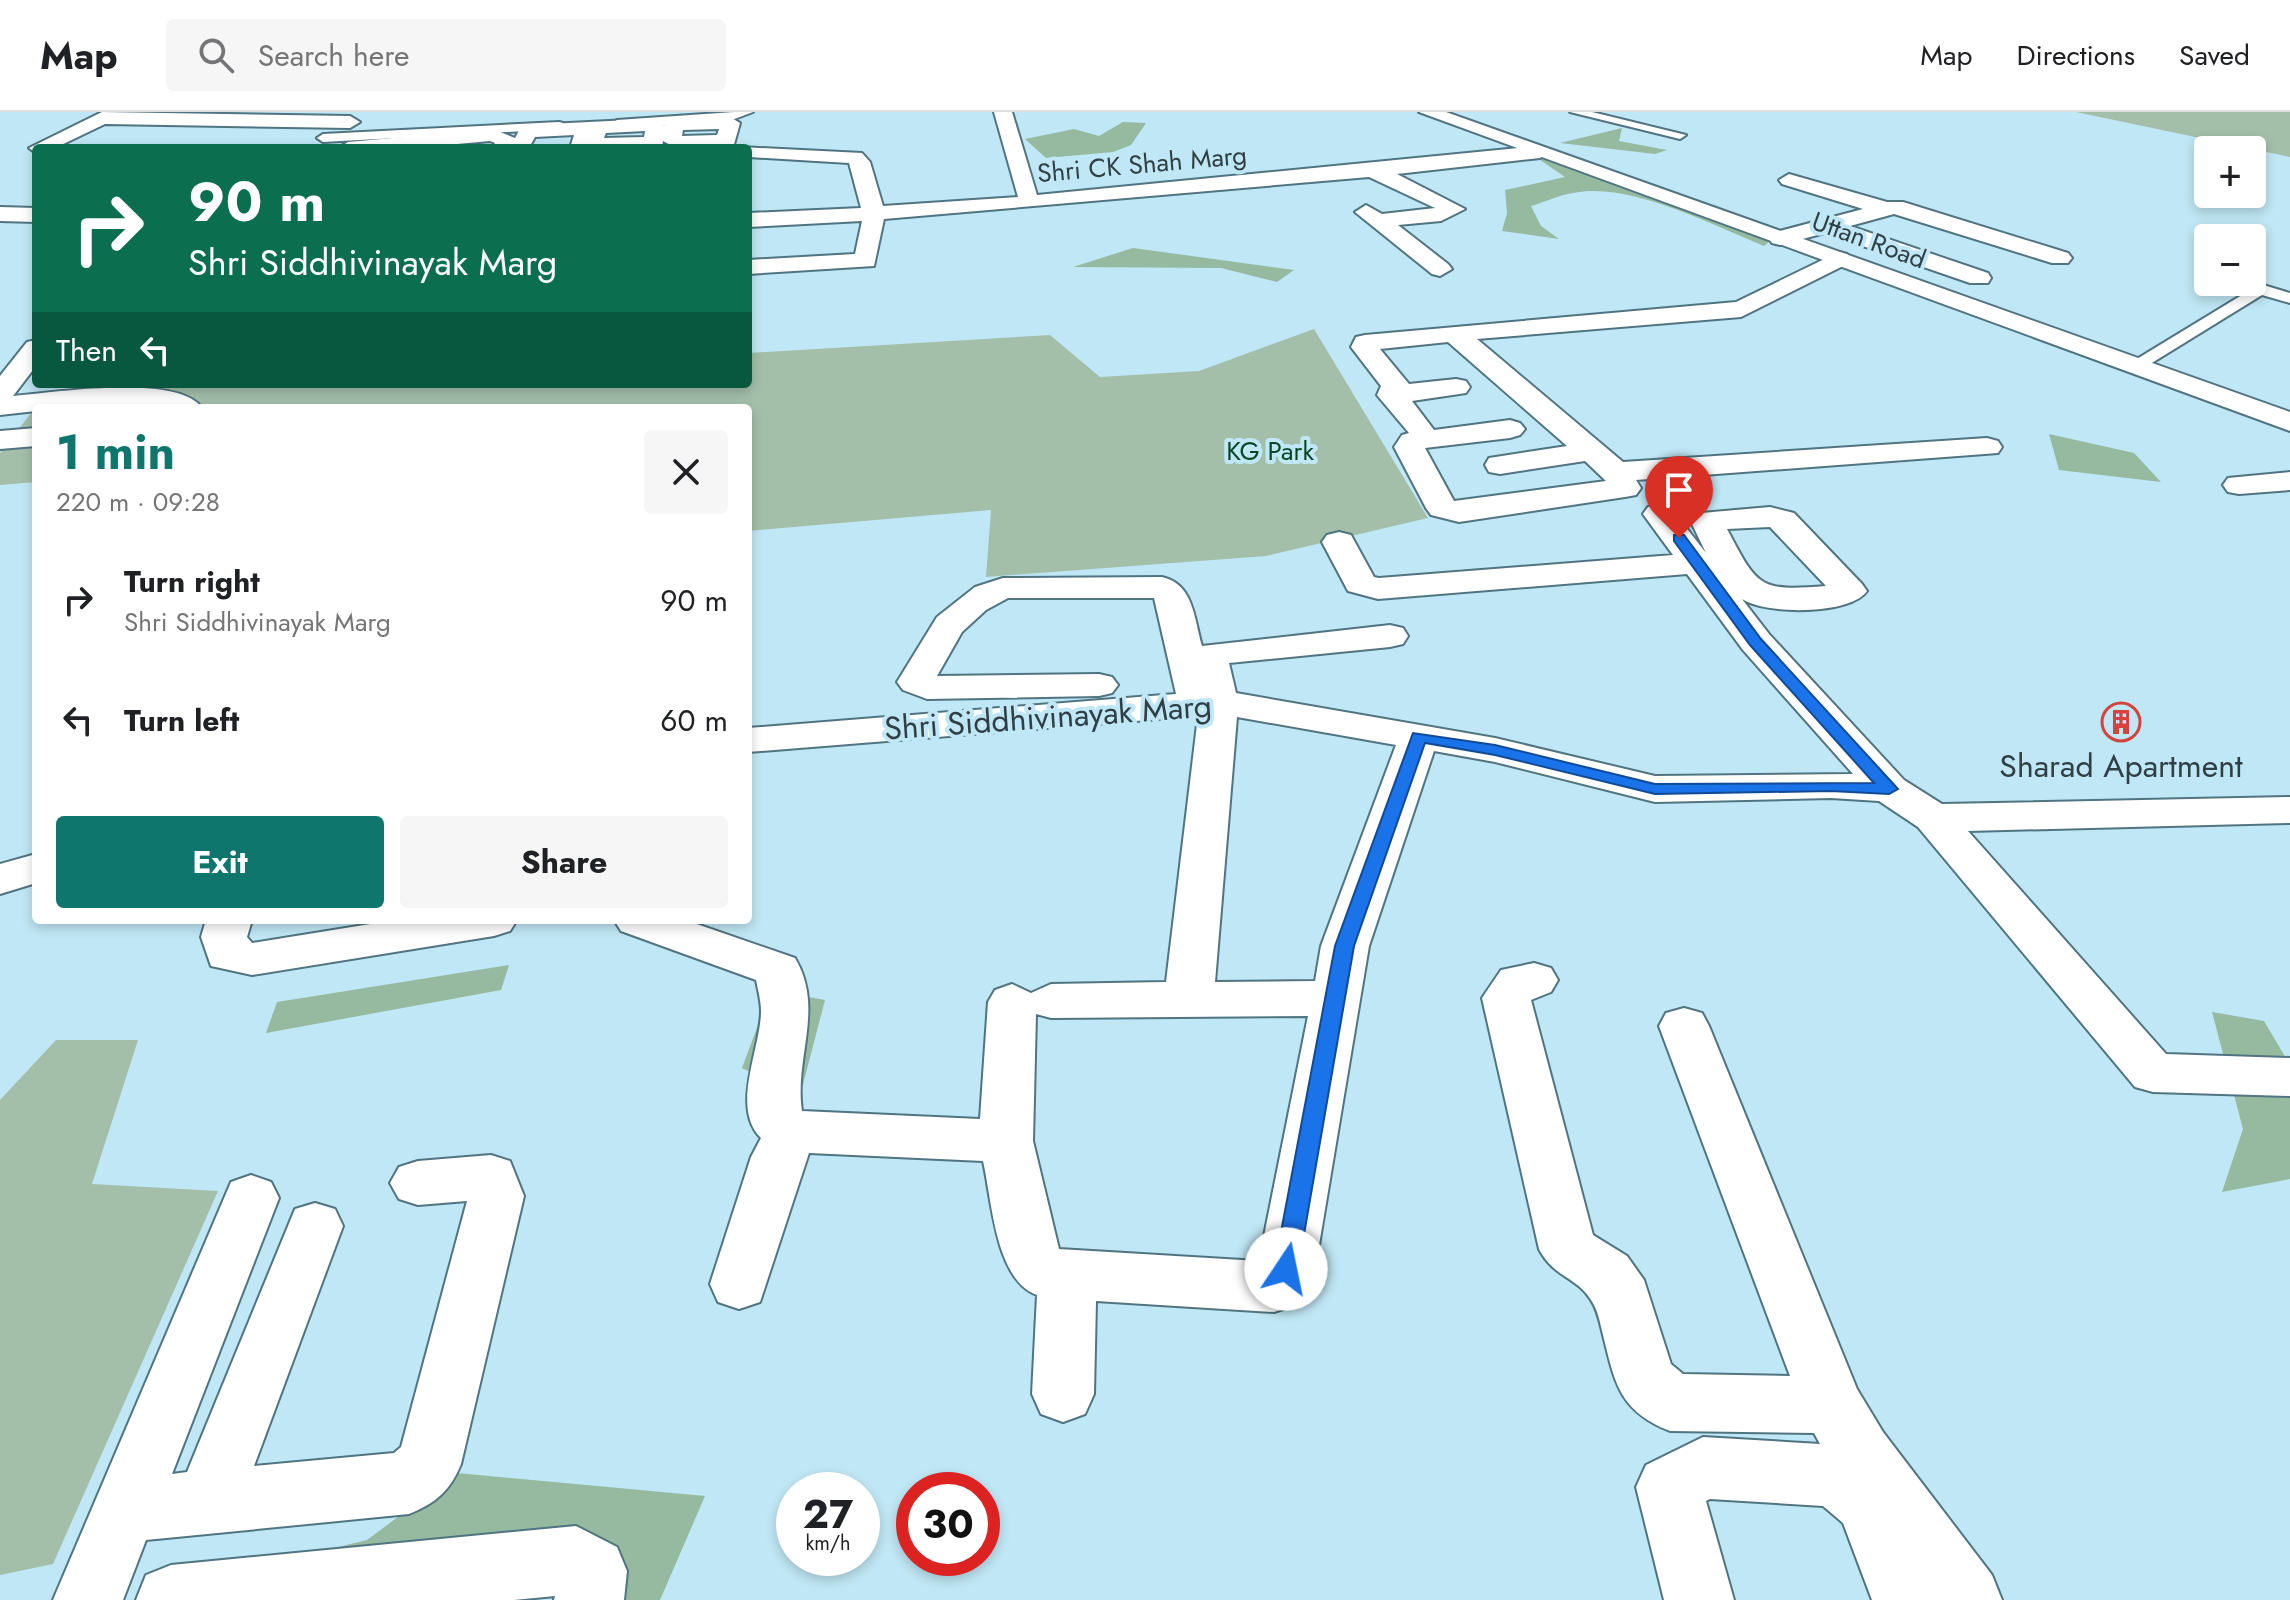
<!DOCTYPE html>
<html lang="en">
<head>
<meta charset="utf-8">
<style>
	:root { --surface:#fff; --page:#f6f6f6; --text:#202124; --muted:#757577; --line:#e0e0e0; --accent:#0f766e }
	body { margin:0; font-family:Jost,sans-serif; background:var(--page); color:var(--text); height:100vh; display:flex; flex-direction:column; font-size:30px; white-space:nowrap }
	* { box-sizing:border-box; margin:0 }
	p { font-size:26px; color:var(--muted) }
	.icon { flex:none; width:44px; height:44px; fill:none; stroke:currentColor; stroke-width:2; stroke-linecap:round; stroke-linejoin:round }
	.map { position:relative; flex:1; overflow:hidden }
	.details { position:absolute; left:32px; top:292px; width:720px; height:520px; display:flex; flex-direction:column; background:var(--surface); border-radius:8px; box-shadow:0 4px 12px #0003 }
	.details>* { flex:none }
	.guide { position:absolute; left:32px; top:32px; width:720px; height:244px; border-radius:8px; box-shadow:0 4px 12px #0003; background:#0b6e4f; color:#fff; overflow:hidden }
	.tools { position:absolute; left:2194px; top:24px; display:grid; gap:16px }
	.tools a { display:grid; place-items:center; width:72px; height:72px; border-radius:8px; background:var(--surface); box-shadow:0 4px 12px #0003; font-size:40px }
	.speed { position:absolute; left:776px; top:1360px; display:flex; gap:16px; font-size:40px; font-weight:700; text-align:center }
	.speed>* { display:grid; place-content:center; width:104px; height:104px; border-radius:50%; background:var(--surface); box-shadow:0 4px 12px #0003; line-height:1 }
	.speed small { font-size:20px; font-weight:400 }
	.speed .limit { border:12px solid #d22; background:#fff; color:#111 }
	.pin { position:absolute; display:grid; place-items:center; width:68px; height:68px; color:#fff; margin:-82px -34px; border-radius:50% 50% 50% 0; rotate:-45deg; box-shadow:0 0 8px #0007 }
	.pin .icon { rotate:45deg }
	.me { position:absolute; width:88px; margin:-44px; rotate:11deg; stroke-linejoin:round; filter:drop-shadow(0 0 6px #0008) }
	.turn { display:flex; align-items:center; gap:28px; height:168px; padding:0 24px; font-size:36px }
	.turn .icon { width:104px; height:104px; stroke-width:2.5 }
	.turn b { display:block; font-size:56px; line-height:68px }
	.then { display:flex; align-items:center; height:76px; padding:0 24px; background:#0003; gap:16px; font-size:30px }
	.round { display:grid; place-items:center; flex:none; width:84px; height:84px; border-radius:8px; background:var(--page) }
	.headline { display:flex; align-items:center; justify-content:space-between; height:136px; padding:0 24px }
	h1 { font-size:48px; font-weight:700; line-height:60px; color:var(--accent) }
	.action { display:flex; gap:16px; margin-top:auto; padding:16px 24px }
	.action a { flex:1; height:92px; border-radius:8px; background:var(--accent); color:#fff; font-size:32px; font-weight:700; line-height:92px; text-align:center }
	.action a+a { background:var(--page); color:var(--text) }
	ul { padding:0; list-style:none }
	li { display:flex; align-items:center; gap:24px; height:120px; padding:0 24px }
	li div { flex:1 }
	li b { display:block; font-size:30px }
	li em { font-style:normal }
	header { display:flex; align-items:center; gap:48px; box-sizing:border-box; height:112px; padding:0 40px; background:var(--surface); border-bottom:2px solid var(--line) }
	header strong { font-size:38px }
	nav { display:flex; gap:44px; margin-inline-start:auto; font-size:28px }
	.search { width:560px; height:72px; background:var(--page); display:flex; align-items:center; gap:20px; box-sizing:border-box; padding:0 28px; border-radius:8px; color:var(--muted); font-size:30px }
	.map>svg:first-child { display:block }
	.green { fill:#a3bfaa }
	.forest { fill:#95ba9f }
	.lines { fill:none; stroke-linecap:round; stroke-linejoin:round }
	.service-casing { stroke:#507480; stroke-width:4 }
	.minor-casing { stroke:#507480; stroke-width:4 }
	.tertiary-casing { stroke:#507480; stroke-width:4 }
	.service { fill:#fff; fill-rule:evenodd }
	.minor { fill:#fff; fill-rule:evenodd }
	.tertiary { fill:#fff; fill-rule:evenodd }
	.route { fill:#1a73e8; stroke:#114b97; stroke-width:2 }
	.labels { text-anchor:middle; stroke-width:8; stroke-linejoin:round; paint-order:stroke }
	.far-street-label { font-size:26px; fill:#2f3f45; stroke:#c0e7f5 }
	.far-park-label { font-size:26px; fill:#064824; stroke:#c0e7f5 }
	.street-label { font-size:32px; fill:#2f3f45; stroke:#c0e7f5 }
	.poi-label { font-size:32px; fill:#2f3f45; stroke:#c0e7f5 }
</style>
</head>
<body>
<header>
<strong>Map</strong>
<div class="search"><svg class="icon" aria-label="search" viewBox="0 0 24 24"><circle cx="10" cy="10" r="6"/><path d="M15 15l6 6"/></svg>Search here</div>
<nav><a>Map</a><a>Directions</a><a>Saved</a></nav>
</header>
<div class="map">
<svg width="2290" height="1488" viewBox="0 0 2290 1488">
	<rect width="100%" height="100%" fill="#c0e7f5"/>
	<g class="green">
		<polygon points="2076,0 2290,0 2290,45"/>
		<polygon points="1314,217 1428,406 1266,444 986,465 991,398 748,419 748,296 36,296 36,370 0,373 0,341 45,283 232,272 748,272 748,241 1050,223 1100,265 1199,259"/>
		<polygon points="56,928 138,928 92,1072 218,1079 53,1452 0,1463 0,988"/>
	</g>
	<g class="forest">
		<polygon points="1123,10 1146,11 1131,33 1113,40 1046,46 1025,27 1074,17 1099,24"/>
		<polygon points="1622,16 1619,29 1667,38 1655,42 1560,31"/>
		<path d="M1530 41 1772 127 1764 134C1712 113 1629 69 1573 81 1559 83 1545 90 1531 94L1541 114 1559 127 1502 119 1507 101 1505 78 1565 65Z"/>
		<polygon points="1133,136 1294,158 1277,170 1221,156 1073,155"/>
		<polygon points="2049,322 2134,341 2161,370 2059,358"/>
		<polygon points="509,853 501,878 266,921 277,890"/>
		<polygon points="771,878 825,888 800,984 742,956"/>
		<polygon points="2212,900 2264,909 2290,953 2290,1067 2222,1080 2243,1017"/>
		<polygon points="457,1361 705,1384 660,1488 605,1488 611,1429 458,1435 194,1470 367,1428"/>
	</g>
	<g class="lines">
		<g class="service-casing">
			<g id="service">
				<polygon points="734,0 753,0 724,11 617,16 611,12 617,8"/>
				<polygon points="1570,0 1592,0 1686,23 1680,27"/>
				<polygon points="559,10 563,11 563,17 323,30 317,26 323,22"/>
				<polygon points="2260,172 2290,181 2290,191 2262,183 2142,257 2130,257 2127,253"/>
			</g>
		</g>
		<g class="minor-casing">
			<g id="minor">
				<polygon points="102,0 350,4 360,10 350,16 105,12 55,36 36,36 36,41 29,36"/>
				<polygon points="994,0 1012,0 1037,83 1540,34 1550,40 1540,46 1397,62 1465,97 1441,109 1398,113 1448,152 1452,157 1440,164 1432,162 1355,100 1366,93 1382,102 1435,96 1369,65 884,107 874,154 748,162 748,148 855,142 862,109 748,115 748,101 861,96 849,51 748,45 748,36 741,35 862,41 870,50 883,94 1018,85"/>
				<path d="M730 5 740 11 733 36H676L663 29 662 36H570L574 23 535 25 529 36H491L495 31 490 29 414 36H338L348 30 493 17 515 26 521 15 528 13 650 7 664 14 674 6ZM719 17 717 23 682 24 683 18ZM645 19 644 25 604 26 606 21Z"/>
				<polygon points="1789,62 1887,90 1903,90 2068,141 2072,146 2068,151 2052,151 1894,102 1850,114 1988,161 1991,166 1988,171 1970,171 1825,121 1780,133 1772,131 1769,126 1772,121 1863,97 1782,72 1779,68"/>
				<polygon points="0,95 36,96 36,110 0,109"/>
				<path d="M1839 140 1847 142 1851 147 1847 152 1741 205 1477 227 1623 350 1987 326 1998 329 2002 335 1998 341 1636 368 1641 376 1636 383 1625 385 1459 410 1431 403 1426 396 1394 335 1402 323 1409 321 1377 283 1381 274 1351 235 1356 225 1365 223 1736 190ZM1448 230 1567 334 1489 346 1485 353 1489 360 1500 362 1585 349 1606 369 1454 389 1425 336 1510 326 1520 323 1525 317 1520 311 1510 308 1434 318 1412 289 1466 281 1470 275 1466 269 1456 267 1409 272 1380 237Z"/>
				<path d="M36 228V254L13 284C52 281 178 261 202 296H36V299L0 303V264L27 230Z"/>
				<polygon points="36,316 36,334 0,337 0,319"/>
				<polygon points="2290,360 2290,378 2239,382 2228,380 2223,373 2228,366"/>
				<path d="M1659 392 1670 395 1706 441 1692 412 1701 401 1770 395 1794 401 1862 472 1867 479C1851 503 1766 503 1742 487L1769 522 1904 668 1942 692 2290 685V711L1968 719 2166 942 2290 946V984L2153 980 2135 975 1918 715 1879 689 1831 686 1655 690 1495 650 1434 639 1369 834 1315 1157 1295 1193 1274 1200 1096 1189 1094 1282 1085 1302 1063 1310 1041 1302 1032 1282 1037 1183C995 1168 992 1088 983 1049L809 1041 760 1190 739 1197 718 1190 710 1172 751 1045 761 1026C730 996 761 936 761 899 761 889 758 878 756 868L621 819 614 808H685L795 846C825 896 794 946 802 999L980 1007 988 890 995 878 1012 872 1031 881 1051 872 1166 870 1198 604 748 640V616L1176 582 1154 486H1008L986 498 962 520 937 564 1099 562 1112 565 1118 573 1112 581 1099 584 927 587 903 578 897 570 937 505 975 475 1003 466 1162 465C1194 472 1194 507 1202 534L1390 513 1403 516 1408 524 1403 532 1390 535 1229 551 1236 581 1495 626 1655 664 1853 662 1743 538 1687 462 1378 487 1348 479 1322 430 1327 423 1339 420 1351 423 1374 465 1379 466 1673 443 1643 402 1648 395ZM1770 415 1826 474C1759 479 1758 476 1727 417ZM1237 605 1396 633 1321 834 1315 869 1215 870ZM1036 902 1051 906 1308 904 1259 1149 1059 1137 1033 1029Z"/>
				<polygon points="36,742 36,771 0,782 0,752"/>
				<polygon points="206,808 252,808 247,825 252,831 395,808 517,808 510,819 494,824 252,863 211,854 201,825"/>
				<path d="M1534 851 1551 856 1558 868 1551 880 1531 888 1593 1123 1627 1144 1644 1168 1671 1252 1683 1262 1790 1264 1659 914 1666 901 1684 896 1702 901 1709 914 1857 1277 1883 1320 1992 1463 2002 1488H1872L1843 1411 1823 1394 1710 1387 1706 1389 1734 1488H1664L1636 1375 1646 1353 1703 1325 1820 1332 1814 1321 1670 1319C1619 1299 1615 1271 1603 1223 1600 1211 1598 1198 1591 1188 1576 1164 1554 1166 1539 1137L1482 886 1501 858Z"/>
				<path d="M491 1043 510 1049 524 1084 461 1352C450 1379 436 1391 409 1402L146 1428 123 1488H53L231 1070 251 1063 271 1070 279 1086 172 1362 187 1360 295 1097 315 1091 335 1097 343 1114 254 1354 394 1341 401 1335 467 1089 418 1093 399 1087 390 1071 399 1055 418 1049Z"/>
				<polygon points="576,1414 617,1435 627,1459 624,1488 554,1488 555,1484 514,1488 136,1488 146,1463 171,1453"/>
			</g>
		</g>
		<g class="tertiary-casing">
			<polygon id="tertiary" points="1419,0 1446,0 2290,300 2290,319"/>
		</g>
		<use href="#service" class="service"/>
		<use href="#minor" class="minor"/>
		<use href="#tertiary" class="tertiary"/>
	</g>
	<polygon class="route" points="1674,423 1684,423 1761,527 1898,677 1889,682 1831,679 1655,682 1495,643 1425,631 1354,834 1298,1157 1295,1164 1286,1167 1278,1164 1274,1157 1335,834 1413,621 1495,633 1655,672 1874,671 1750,533 1674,429"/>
	<defs>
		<g id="building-ring" transform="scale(2)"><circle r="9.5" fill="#c0e7f5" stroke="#d2443c" stroke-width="1.5"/><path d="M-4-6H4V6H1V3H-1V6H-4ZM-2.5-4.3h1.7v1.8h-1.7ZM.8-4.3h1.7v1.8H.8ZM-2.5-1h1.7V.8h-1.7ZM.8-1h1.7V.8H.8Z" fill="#d2443c"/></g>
	</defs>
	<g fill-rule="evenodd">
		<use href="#building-ring" x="2121" y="610"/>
	</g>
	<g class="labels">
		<g class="far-street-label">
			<text transform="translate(1142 52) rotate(-5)" y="9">Shri CK Shah Marg</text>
			<text transform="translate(1869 128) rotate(20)" y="9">Uttan Road</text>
		</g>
		<g class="far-park-label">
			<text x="1270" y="348">KG Park</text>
		</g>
		<g class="street-label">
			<text transform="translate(1048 605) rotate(-4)" y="11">Shri Siddhivinayak Marg</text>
		</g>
		<g class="poi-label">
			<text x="2121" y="665">Sharad Apartment</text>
		</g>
	</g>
</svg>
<div class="tools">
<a>+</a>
<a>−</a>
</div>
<div class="speed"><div>27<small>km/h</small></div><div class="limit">30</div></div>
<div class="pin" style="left:1679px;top:426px;background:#d93025"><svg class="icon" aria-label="arrive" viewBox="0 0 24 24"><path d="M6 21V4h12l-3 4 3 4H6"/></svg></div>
<svg class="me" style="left:1286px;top:1157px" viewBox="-20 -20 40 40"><circle r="19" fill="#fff"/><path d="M0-13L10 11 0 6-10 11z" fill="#1a73e8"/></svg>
<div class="guide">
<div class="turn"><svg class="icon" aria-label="right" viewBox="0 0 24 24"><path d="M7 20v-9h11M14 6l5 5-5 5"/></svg><div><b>90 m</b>Shri Siddhivinayak Marg</div></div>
<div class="then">Then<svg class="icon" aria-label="left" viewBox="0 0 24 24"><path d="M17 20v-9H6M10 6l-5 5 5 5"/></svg></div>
</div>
<section class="details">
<div class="headline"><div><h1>1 min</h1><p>220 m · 09:28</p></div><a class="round"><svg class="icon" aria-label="close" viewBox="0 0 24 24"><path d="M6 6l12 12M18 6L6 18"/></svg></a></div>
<ul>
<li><svg class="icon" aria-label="right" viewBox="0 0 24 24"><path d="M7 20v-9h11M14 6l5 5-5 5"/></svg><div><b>Turn right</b><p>Shri Siddhivinayak Marg</p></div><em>90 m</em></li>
<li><svg class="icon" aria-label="left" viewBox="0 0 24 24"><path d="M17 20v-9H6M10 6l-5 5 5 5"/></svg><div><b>Turn left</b></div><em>60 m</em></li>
</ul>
<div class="action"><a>Exit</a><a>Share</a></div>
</section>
</div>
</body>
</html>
